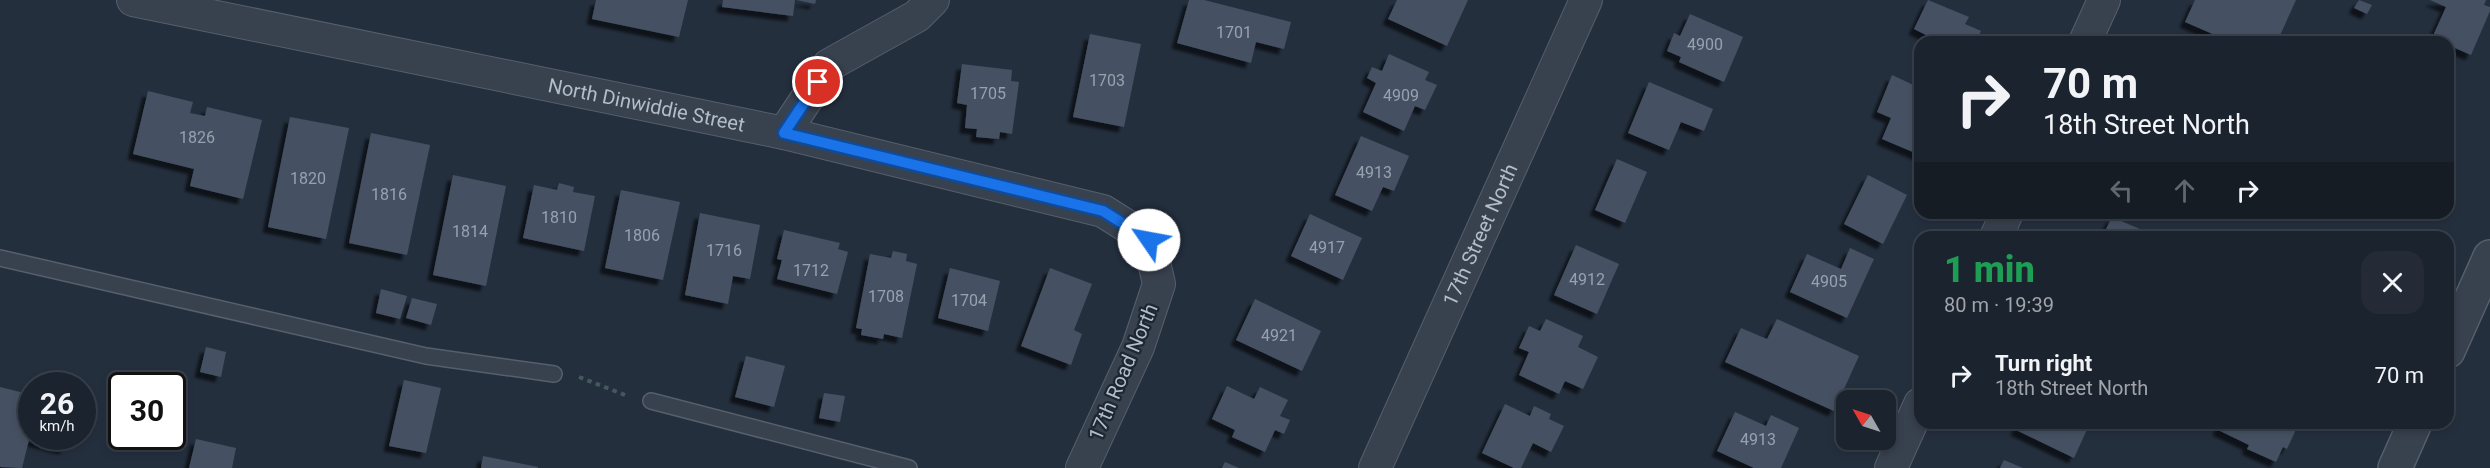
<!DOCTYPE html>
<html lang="en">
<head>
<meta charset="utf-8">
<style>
	:root { --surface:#1b232e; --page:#242b36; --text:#f1f3f6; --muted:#a0a4aa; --line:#39404a }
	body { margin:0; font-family:Roboto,sans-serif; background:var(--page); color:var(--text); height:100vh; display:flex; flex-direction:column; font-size:22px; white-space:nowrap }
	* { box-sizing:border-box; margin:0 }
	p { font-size:20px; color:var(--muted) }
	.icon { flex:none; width:33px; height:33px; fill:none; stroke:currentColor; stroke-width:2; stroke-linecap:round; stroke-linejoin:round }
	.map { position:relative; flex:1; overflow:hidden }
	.panel { position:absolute; left:1914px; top:231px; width:540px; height:198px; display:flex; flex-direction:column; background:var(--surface); border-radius:18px; box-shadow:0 3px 9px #0003,0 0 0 2px var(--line) }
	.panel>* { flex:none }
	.guide { position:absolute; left:1914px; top:36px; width:540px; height:183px; border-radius:18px; box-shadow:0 3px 9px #0003,0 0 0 2px var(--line); background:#1b232e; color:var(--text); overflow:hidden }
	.needle { width:39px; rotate:309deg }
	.fabs { position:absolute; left:1836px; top:390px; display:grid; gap:12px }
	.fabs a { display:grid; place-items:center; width:60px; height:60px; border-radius:12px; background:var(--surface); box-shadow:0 3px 9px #0003,0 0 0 2px var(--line); font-size:30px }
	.speed { position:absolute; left:18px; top:372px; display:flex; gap:12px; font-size:30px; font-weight:700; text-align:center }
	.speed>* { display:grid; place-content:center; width:78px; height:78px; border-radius:50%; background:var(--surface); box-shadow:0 3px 9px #0003,0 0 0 2px var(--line); line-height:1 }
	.speed small { font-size:15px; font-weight:400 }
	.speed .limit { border:3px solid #111; border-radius:9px; background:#fff; color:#111 }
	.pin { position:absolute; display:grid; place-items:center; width:51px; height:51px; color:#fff; margin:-26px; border:3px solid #fff; border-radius:50%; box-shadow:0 2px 6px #0007 }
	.me { position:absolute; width:66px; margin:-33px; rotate:303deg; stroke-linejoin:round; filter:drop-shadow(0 0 4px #0008) }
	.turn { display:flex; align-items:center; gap:21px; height:126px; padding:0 30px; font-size:27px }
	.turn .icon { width:78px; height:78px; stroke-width:2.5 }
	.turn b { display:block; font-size:42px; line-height:51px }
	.lanes { display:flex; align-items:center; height:57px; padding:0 30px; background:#0003; justify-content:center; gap:30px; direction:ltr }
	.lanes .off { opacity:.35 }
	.round { display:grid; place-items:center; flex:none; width:63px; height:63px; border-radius:18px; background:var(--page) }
	.headline { display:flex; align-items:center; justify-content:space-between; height:102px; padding:0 30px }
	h1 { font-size:36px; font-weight:800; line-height:45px; color:#1e9e55 }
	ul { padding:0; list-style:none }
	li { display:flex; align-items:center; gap:18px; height:84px; padding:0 30px }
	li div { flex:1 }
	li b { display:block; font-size:22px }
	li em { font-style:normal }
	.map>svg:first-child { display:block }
	.building { fill:#455162; filter:url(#shadow) }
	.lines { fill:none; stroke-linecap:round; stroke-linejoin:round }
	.service-casing { stroke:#565f6c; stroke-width:18 }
	.minor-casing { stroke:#565f6c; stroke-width:34 }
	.tertiary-casing { stroke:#565f6c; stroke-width:36 }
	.path { stroke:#44595c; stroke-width:4; stroke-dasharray:4.5 4.5; stroke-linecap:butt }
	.service { stroke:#38414e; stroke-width:15 }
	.minor { stroke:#38414e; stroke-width:32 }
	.tertiary { stroke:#38414e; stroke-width:33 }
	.route-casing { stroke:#114b97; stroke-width:15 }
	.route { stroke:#1a73e8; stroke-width:10 }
	.labels { text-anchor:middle; stroke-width:4.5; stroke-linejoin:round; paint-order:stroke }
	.number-label { font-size:16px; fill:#98a1af }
	.street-label { font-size:20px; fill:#b4bcc9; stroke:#1d2633 }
</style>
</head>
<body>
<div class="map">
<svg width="2490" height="468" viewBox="0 0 2490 468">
	<defs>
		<filter id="shadow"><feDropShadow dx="-5.5" dy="5.5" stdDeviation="1.5" flood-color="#0009"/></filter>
	</defs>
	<rect width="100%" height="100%" fill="#242f3e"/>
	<g class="building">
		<polygon points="596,0 688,0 679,37 592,19"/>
		<polygon points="723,0 795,0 793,16 722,7"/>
		<polygon points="796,0 816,0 815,4"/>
		<polygon points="1189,0 1204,0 1291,22 1284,49 1256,42 1251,63 1177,43"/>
		<polygon points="1397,0 1468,0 1447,46 1388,19"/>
		<polygon points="1928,0 1969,17 1965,24 1981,31 1976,42 1928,42 1930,37 1914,29"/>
		<polygon points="2195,0 2296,0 2277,42 2231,42 2185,22"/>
		<polygon points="2359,0 2372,5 2367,14 2354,8"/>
		<polygon points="2430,0 2486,0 2484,5 2490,7 2490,11 2471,55 2448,45 2448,42 2432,38 2446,7"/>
		<polygon points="1690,14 1743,37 1724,82 1679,62 1681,57 1667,51 1674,33 1680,36"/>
		<polygon points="1090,34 1141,44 1124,127 1073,117"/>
		<polygon points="1389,54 1429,72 1425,80 1437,85 1425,110 1415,106 1404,131 1363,112 1376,83 1367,78 1372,67 1382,71"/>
		<polygon points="962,64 1012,70 1011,81 1019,82 1012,134 1000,132 999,139 976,137 977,129 965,128 967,105 957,103"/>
		<polygon points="1892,75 1920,88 1920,155 1882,139 1891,118 1877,112"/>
		<polygon points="1649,82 1713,109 1704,131 1681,122 1669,150 1628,133"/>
		<polygon points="148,91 193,102 190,113 205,116 207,107 262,120 243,199 190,186 194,169 133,154"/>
		<polygon points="290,117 349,128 326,239 268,227"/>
		<polygon points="371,133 430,145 407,255 349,243"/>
		<polygon points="1361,136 1409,156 1394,191 1383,187 1372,211 1335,195"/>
		<polygon points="1617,159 1647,172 1625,223 1595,210"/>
		<polygon points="453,175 506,186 486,286 433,275"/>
		<polygon points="1868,175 1907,195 1883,244 1844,224"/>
		<polygon points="559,183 574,187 573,192 595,196 584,251 523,238 534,185 557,190"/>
		<polygon points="621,190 680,202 663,280 605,268"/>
		<polygon points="700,213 760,225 750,279 733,276 728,304 685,295"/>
		<polygon points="1310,214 1362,238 1343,280 1291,256"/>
		<polygon points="2112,217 2142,230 2139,237 2102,237"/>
		<polygon points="784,230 840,243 838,249 848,252 837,294 777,279 782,260 777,259"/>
		<polygon points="1576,245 1619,264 1597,314 1554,295"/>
		<polygon points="1850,248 1874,259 1847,318 1790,292 1807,254 1841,269"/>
		<polygon points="893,251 907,254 906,261 917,264 902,338 884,334 883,339 861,335 862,329 856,328 870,254 891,258"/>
		<polygon points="950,268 1000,281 988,331 938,318"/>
		<polygon points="1050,268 1092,284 1074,330 1082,334 1071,365 1021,346"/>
		<polygon points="381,289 407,296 400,319 376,313"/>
		<polygon points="412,298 437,304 431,325 406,318"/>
		<polygon points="1255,299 1321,331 1302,371 1236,340"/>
		<polygon points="1546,319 1583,336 1578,347 1598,357 1583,389 1565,381 1559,394 1519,375 1529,352 1519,348 1529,326 1540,331"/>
		<polygon points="1777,319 1859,356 1834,411 1725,362 1741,328 1767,339"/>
		<polygon points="206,347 226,352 221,377 200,372"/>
		<polygon points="746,356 785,366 774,407 735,397"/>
		<polygon points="404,380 441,388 426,453 389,446"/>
		<polygon points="1227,386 1254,399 1260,387 1288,400 1280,416 1290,420 1284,434 1275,430 1265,452 1232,437 1235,430 1212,419"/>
		<polygon points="0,387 32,395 32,436 68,436 65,449 29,440 22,468 0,467"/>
		<polygon points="824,393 845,396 840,422 819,418"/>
		<polygon points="1505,404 1530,416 1534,406 1551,414 1549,419 1564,426 1551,452 1533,443 1521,468 1514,468 1482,453"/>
		<polygon points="1735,412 1766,426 1771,415 1799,428 1781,468 1754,468 1717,451"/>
		<polygon points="2019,423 2090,423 2074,458 2016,430"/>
		<polygon points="2221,423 2299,423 2287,449 2283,447 2276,462 2247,449 2249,445 2218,430"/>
		<polygon points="196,439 236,448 232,468 189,468"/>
		<polygon points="483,456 538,467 538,468 481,468"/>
		<polygon points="2004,460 2023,468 2000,468"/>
		<polygon points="1225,462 1239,468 1222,468"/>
	</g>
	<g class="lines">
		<g class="service-casing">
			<g id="service">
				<polyline points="0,258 426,356 554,374"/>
				<polyline points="651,401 909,468"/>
			</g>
		</g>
		<g class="minor-casing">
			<g id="minor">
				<path id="s1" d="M133 0 784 133 1103 211 1149 240 1159 284 1138 347 1082 468"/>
				<polyline points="2085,42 2104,0"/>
				<polyline points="784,133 829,65 917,16 933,0"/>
				<polyline points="1996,237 2007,213"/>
				<path id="s2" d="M1375 468 1586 0"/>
				<polyline points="1891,468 1920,404"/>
			</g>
		</g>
		<g class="tertiary-casing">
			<g id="tertiary">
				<polyline points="2448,351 2490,257"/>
				<polyline points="2395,468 2415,423"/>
			</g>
		</g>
		<polyline class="path" points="579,377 625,395"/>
		<use href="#service" class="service"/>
		<use href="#minor" class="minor"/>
		<use href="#tertiary" class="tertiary"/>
	</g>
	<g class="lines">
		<g class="route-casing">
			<polyline id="route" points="818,82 784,133 1103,211 1149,240"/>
		</g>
		<use href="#route" class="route"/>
	</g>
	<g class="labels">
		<g class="number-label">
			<text x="1234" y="38">1701</text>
			<text x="1705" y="50">4900</text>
			<text x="1107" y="86">1703</text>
			<text x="988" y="99">1705</text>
			<text x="1401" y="101">4909</text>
			<text x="197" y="143">1826</text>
			<text x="1374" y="178">4913</text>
			<text x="308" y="184">1820</text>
			<text x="389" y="200">1816</text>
			<text x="559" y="223">1810</text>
			<text x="470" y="237">1814</text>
			<text x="642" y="241">1806</text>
			<text x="1327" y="253">4917</text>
			<text x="724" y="256">1716</text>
			<text x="811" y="276">1712</text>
			<text x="1587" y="285">4912</text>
			<text x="1829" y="287">4905</text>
			<text x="886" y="302">1708</text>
			<text x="969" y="306">1704</text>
			<text x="1279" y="341">4921</text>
			<text x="1758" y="445">4913</text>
		</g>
		<g class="street-label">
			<text dy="7" stroke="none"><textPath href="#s1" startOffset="524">North Dinwiddie Street</textPath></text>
			<text dy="7" stroke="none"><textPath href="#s2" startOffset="256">17th Street North</textPath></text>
			<text transform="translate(1123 372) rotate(-67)" y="7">17th Road North</text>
		</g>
	</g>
</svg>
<div class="fabs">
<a><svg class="needle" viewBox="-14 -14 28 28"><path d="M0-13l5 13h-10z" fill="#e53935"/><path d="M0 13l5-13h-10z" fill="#a0a4aa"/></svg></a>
</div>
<div class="speed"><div>26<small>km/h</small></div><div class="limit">30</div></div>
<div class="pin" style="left:818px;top:82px;background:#d93025"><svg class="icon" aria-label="arrive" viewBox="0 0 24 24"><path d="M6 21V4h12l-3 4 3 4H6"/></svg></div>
<svg class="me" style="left:1149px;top:240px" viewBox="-20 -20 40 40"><circle r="19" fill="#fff"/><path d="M0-13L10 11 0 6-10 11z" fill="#1a73e8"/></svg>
<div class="guide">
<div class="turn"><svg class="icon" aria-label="right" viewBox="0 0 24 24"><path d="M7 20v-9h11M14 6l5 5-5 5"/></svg><div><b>70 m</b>18th Street North</div></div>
<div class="lanes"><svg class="icon off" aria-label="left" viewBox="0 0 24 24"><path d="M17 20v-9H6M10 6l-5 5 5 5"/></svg><svg class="icon off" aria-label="ahead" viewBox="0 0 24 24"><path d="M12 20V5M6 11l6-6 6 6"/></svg><svg class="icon" aria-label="right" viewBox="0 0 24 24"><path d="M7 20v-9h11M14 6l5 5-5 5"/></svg></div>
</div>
<section class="panel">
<div class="headline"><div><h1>1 min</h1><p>80 m · 19:39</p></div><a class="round"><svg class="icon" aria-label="close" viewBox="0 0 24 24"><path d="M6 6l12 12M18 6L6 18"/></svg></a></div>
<ul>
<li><svg class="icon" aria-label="right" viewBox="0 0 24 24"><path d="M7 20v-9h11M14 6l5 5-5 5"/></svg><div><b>Turn right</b><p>18th Street North</p></div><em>70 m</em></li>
</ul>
</section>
</div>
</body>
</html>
